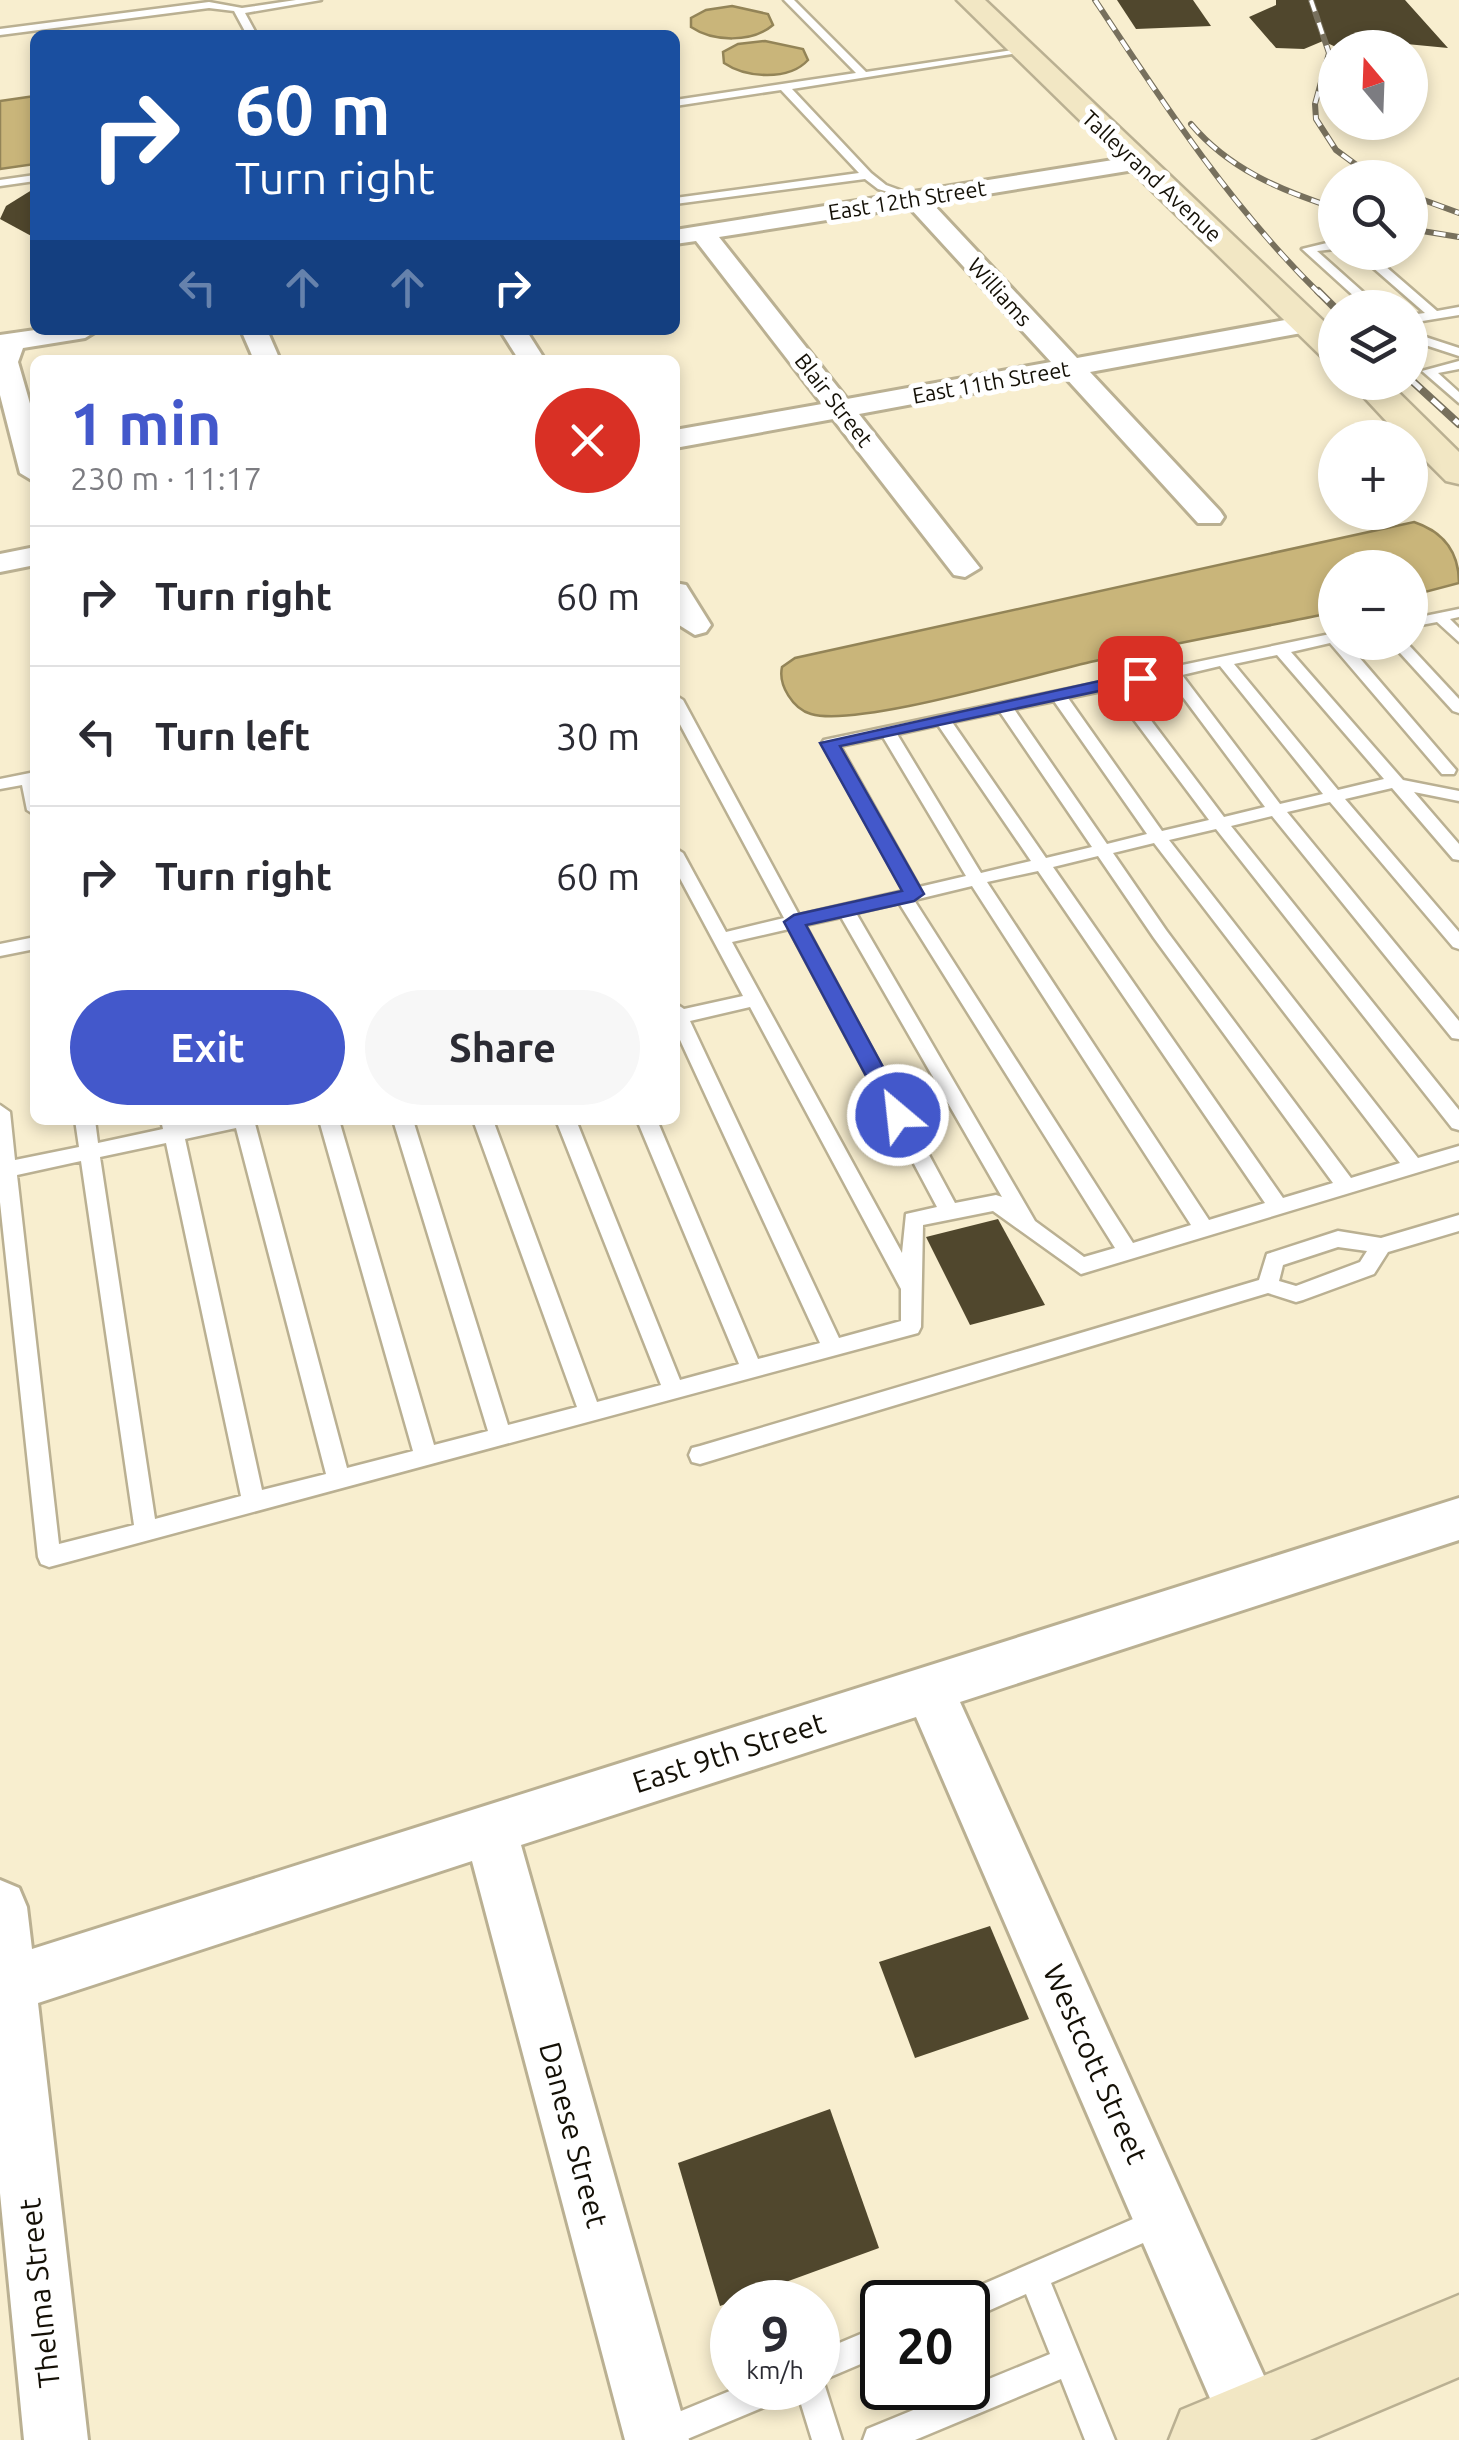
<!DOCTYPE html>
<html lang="en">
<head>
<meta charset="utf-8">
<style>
	:root { --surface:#fff; --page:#f7f7f7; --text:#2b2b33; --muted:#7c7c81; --line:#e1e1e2; --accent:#4358cb }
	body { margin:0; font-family:Ubuntu,sans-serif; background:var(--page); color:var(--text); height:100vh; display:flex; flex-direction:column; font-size:38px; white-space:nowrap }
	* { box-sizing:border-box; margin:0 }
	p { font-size:32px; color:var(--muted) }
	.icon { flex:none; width:55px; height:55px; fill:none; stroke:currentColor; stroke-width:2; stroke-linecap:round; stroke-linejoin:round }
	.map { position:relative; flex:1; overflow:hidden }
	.sheet { position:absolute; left:30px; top:355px; width:650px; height:770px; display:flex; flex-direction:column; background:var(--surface); border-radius:15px; box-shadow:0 5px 15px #0003 }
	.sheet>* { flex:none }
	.top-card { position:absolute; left:30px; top:30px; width:650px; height:305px; border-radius:15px; box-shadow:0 5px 15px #0003; background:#1a4fa0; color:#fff; overflow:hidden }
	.needle { width:65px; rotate:341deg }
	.tools { position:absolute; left:1318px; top:30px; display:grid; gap:20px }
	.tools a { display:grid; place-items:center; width:110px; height:110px; border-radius:50%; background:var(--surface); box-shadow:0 5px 15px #0003; font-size:50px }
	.speed { position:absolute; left:710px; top:2280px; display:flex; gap:20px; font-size:50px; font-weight:700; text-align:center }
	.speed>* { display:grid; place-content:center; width:130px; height:130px; border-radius:50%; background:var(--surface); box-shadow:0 5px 15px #0003; line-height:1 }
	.speed small { font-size:25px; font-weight:400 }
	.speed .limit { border:5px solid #111; border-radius:15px; background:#fff; color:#111 }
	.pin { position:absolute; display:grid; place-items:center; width:85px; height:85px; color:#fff; margin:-42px; border-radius:20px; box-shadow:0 5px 15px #0006 }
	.me { position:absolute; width:110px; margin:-55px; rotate:332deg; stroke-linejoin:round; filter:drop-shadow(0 0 8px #0008) }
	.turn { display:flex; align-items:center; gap:35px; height:210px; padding:0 40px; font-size:45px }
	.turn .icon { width:130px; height:130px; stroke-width:2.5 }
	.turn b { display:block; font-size:70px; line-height:85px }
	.lanes { display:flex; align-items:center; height:95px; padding:0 40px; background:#0003; justify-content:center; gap:50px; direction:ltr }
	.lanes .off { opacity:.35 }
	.round { display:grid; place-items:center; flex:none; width:105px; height:105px; border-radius:52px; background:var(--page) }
	.summary { display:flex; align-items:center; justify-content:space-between; height:170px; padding:0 40px }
	h1 { font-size:60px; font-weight:700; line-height:75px; color:var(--accent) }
	.action { display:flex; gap:20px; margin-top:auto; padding:20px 40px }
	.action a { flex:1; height:115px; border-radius:60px; background:var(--accent); color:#fff; font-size:40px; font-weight:700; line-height:115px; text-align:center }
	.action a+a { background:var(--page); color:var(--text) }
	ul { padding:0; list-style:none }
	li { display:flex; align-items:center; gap:30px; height:140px; padding:0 40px; border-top:2px solid var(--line) }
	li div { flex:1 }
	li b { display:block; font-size:38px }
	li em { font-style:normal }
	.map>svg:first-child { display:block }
	.water { fill:#c9b57a; stroke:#938457; stroke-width:2.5 }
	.building { fill:#50472d }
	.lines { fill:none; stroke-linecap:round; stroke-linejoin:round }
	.lane-casing { stroke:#bab092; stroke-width:5 }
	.street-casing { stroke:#bab092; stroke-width:6 }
	.secondary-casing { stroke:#bab092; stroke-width:5 }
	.lane { fill:#fff; fill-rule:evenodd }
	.street { fill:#fff; fill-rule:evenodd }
	.secondary { fill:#f2e7c4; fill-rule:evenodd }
	.rail-far1-casing { stroke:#77705d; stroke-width:6 }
	.rail-casing { stroke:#77705d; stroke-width:8 }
	.rail-far1 { stroke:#fff; stroke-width:4; stroke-dasharray:12; stroke-linecap:butt }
	.rail { stroke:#fff; stroke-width:5; stroke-dasharray:15; stroke-linecap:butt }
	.route { fill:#4358cb; stroke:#2c3984; stroke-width:2.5 }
	.labels { text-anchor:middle; stroke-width:10; stroke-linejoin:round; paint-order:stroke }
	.far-street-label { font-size:22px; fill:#141006; stroke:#fff }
	.near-street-label { font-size:30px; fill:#141006; stroke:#fff }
</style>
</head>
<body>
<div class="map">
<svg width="1459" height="2440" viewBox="0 0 1459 2440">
	<rect width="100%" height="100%" fill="#f8eecf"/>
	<g class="water">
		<path d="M732 6 768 14 773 25C752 43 713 42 691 27V18L706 10Z"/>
		<path d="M765 41 803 49 808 60C789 81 746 78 724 63L723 52 738 44Z"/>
		<polygon points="35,96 35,164 0,169 0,101"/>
		<path d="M1414 522C1444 532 1459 552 1459 583L1410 596V568H1335V612C1255 629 1175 643 1095 661 1039 673 858 728 811 714 793 709 778 685 782 667L795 658Z"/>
	</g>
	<g class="building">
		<polygon points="1117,0 1193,0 1211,26 1136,29"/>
		<polygon points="1276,0 1405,0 1448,48 1365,40 1363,48 1338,48 1323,41 1304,49 1276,48 1249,17 1276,5"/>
		<polygon points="35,188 35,238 0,219 6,206"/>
		<polygon points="998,1219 1045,1305 970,1325 926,1237"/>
		<polygon points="990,1926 1029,2019 915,2058 879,1962"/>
		<polygon points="830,2109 879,2248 720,2306 678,2163"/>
	</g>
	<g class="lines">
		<g class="lane-casing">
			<g id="lane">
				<polygon points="296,0 321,0 245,13 257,35 247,35 234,11 209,8 0,35 0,29 209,2 242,8"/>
				<polygon points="784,0 794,0 866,72 1020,49 1025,52 792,89 871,173 886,185 919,197 919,201 878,189 865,179 675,204 675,198 859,173 781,90 675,106 675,100 856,73"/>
				<polygon points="35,175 35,181 0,186 0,180"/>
				<polygon points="1335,241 1335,249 1317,251 1381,308 1367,308 1302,249"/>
				<polygon points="1355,252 1369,252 1437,311 1459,307 1459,315 1410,323 1410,315 1425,313"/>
				<polygon points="1410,332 1459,348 1459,356 1410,340"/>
				<polygon points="1459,361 1459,369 1438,373 1459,392 1459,403 1422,371"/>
				<polygon points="1459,609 1459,617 1450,619 1459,628 1459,642 1437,622 1410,627 1410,619"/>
				<path d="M1335 633V642H1346L1456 770 1454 774H1442L1330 643 1291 652 1403 780 1459 791V801L1414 792 1459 844V860L1453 859 1392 788 1345 799 1459 932V949L1453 947 1330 802 1287 812 1459 1021V1039L1452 1038 1272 816 1231 826 1459 1110V1130L1452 1128 1216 829 1169 840 1418 1158 1459 1146V1160L1081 1274 993 1211 923 1225 921 1327 918 1333 49 1567 41 1564 38 1557 0 1202V1105L10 1112 15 1160 79 1147 75 1120H95L98 1143 163 1129 161 1120H181L182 1125 207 1120H254L347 1468 413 1451 319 1120H339L434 1445 488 1431 393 1120H413L508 1425 577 1407 473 1120H493L597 1402 661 1385 556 1120H576L680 1380 739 1364 637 1120H657L758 1359 820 1343 675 1029V1003L684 1009 743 996 675 869V848L683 853 726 932 784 918 675 715V695L683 700 799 915 904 891 822 743 824 740ZM1277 655 1384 779 1338 790 1234 664ZM1220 666 1323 794 1280 804 1182 675ZM1168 677 1265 807 1224 817 1125 686ZM1111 689 1209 820 1162 831 1068 698ZM1054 701 1147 834 1107 844 1014 709ZM1000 712 1092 847 1046 858 952 722ZM938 725 1031 861 981 873 897 734ZM883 737 966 876 919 887 840 746ZM1154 843 1400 1163 1351 1178 1166 930 1113 853ZM1098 856 1154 938 1333 1183 1283 1198 1053 867ZM1038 871 1265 1203 1209 1220 987 882ZM972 886 1191 1225 1133 1243 914 900ZM899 903 1115 1248 1084 1257 1035 1221 856 913ZM841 917 1002 1197 996 1195 955 1203 805 925ZM789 929 937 1207 906 1214 902 1253 732 942ZM750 1007 901 1289V1321L839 1338 690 1021ZM236 1128 326 1474 262 1490 185 1139ZM166 1143 241 1496 155 1519 100 1157ZM81 1161 134 1525 59 1544 17 1175Z"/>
				<polygon points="1390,642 1406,642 1459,699 1459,713 1453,711"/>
				<polygon points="35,772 35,815 27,810 22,785 0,789 0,779"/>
				<polygon points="35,937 35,949 0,956 0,944"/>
				<path d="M1459 1215V1231L1388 1252 1374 1274 1303 1300 1296 1302 1268 1293 700 1464 692 1462 689 1455 692 1448 700 1446 1259 1280 1267 1254 1338 1231 1381 1238ZM1338 1247 1367 1251 1360 1262 1296 1286 1279 1281 1283 1265Z"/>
				<polygon points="1163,2206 1173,2210 1177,2220 1173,2230 1051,2283 1115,2440 1085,2440 1061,2379 915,2440 863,2440 867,2429 1050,2354 1026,2294 968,2320 968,2302 954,2302 958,2295"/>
				<polygon points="882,2325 882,2355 823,2380 842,2440 812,2440 796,2388 818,2388 818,2352"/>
				<polygon points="737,2388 787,2388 783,2399 685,2440 650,2440 648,2434 652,2423"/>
			</g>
		</g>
		<g class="street-casing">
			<g id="street">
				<path d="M1138 156 1146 158V168L932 203 1077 358 1307 316 1316 318 1320 324 1316 330 1307 332 1090 372 1220 511 1224 517 1220 523H1198L1064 376 859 414 980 568 965 577 954 575 833 419 675 448V430L822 404 696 241 675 244V230ZM909 207 1051 362 847 399 719 237Z"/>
				<polygon points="35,330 98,330 85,338 23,348 18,362 35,421 35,482 20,473 0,395 0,335"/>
				<polygon points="241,330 267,330 280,360 254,360"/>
				<polygon points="500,330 526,330 545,360 519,360"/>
				<polygon points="35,547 35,565 0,572 0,554"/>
				<polygon points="675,583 686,585 711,625 706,632 695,635 679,625"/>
				<polygon points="1459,1498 1459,1540 960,1702 1293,2440 1228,2440 916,1717 521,1845 689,2440 625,2440 472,1861 38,2003 88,2440 24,2440 0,2193 0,1880 19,1888 27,1907 32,1949"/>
			</g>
		</g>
		<g class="secondary-casing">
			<g id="secondary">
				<polygon points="957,0 985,0 1335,332 1335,361 1323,358"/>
				<polygon points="1350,382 1388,382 1459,452 1459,484 1446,481 1410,445 1410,438 1402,438"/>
				<polygon points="1459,2295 1459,2377 1310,2440 1169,2440 1181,2410"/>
			</g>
		</g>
		<use href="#lane" class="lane"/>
		<use href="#street" class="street"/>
		<use href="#secondary" class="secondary"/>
		<g class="rail-far1-casing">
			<g id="rail-far1">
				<path d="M1095 0C1163 103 1231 207 1320 294"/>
				<polyline points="1311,0 1329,53 1315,104 1316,119 1336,150 1374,178"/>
				<path d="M1191 124C1229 169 1280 190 1335 208"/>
				<polyline points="1410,195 1459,213"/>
				<polyline points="1410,229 1459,237"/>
			</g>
		</g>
		<g class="rail-casing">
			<g id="rail">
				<polyline points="1318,291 1335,308"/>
				<polyline points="1410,379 1459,424"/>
			</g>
		</g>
		<use href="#rail-far1" class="rail-far1"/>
		<use href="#rail" class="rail"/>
	</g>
	<polygon class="route" points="1140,672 1146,674 1146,681 840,746 924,894 914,901 806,925 909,1115 898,1123 890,1121 784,922 794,915 902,891 820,743"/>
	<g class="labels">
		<g class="far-street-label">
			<text transform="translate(1152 176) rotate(43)" y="8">Talleyrand Avenue</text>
			<text transform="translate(907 200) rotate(-9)" y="8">East 12th Street</text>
			<text transform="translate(1000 292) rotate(48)" y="8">Williams</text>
			<text transform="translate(991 382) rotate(-10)" y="8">East 11th Street</text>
			<text transform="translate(834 400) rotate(52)" y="8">Blair Street</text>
		</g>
		<g class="near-street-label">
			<text transform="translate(729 1753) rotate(-18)" y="10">East 9th Street</text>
			<text transform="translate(1095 2064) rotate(66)" y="10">Westcott Street</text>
			<text transform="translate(573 2135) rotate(75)" y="10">Danese Street</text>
			<text transform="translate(40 2293) rotate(-96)" y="10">Thelma Street</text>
		</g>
	</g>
</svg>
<div class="tools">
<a><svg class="needle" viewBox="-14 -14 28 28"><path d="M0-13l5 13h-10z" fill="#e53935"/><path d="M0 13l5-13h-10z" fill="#7c7c81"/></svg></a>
<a><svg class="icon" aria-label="search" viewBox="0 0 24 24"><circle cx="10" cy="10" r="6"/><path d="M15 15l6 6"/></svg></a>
<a><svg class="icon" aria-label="layers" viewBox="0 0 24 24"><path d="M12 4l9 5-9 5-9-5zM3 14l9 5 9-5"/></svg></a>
<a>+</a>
<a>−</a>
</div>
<div class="speed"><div>9<small>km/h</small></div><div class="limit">20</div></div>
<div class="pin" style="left:1140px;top:678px;background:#d93025"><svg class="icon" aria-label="arrive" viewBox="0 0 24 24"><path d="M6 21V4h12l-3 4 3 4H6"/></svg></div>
<svg class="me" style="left:898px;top:1115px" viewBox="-20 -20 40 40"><circle r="17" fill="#4358cb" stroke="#fff" stroke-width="3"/><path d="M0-11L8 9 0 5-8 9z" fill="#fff"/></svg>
<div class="top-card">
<div class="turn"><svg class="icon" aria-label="right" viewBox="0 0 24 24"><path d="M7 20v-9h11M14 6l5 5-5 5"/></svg><div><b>60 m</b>Turn right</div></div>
<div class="lanes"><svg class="icon off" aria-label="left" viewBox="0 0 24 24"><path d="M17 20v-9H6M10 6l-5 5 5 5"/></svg><svg class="icon off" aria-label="ahead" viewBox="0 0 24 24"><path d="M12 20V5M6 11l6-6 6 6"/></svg><svg class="icon off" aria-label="ahead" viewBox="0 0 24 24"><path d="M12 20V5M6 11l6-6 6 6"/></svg><svg class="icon" aria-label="right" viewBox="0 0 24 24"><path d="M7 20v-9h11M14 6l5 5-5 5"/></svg></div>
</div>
<section class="sheet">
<div class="summary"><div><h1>1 min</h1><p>230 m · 11:17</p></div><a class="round" style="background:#d93025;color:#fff"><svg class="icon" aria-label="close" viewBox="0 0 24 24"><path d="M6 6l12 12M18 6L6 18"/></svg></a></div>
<ul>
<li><svg class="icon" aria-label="right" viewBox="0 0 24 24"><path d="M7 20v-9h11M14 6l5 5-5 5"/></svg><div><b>Turn right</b></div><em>60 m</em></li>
<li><svg class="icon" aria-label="left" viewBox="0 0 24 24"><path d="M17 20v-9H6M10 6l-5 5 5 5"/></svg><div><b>Turn left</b></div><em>30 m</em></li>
<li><svg class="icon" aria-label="right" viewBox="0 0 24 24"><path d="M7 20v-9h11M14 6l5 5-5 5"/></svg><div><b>Turn right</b></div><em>60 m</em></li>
</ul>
<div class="action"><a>Exit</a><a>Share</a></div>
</section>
</div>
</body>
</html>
